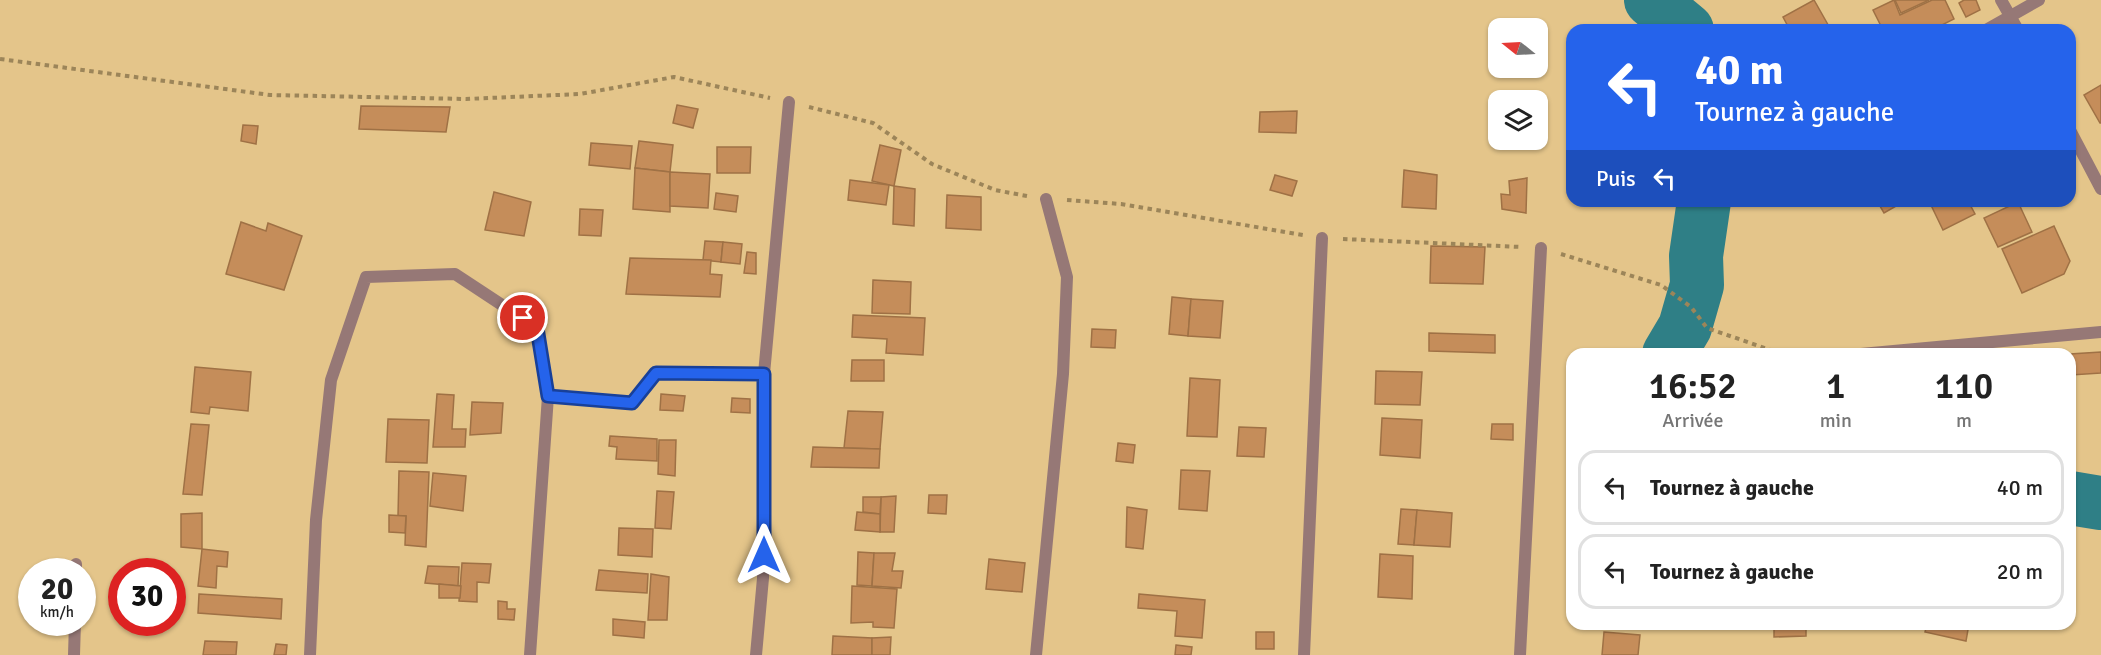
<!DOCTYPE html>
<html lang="fr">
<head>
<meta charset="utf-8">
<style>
	:root { --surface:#fff; --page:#f2f2f2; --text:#222; --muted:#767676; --line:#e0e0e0 }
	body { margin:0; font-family:Signika,sans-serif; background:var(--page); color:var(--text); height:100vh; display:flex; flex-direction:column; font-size:22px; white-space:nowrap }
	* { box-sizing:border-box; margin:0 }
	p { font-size:20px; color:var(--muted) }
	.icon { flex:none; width:33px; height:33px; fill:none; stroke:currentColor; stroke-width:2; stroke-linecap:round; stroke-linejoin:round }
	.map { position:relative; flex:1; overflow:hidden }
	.drawer { position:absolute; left:1566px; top:348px; width:510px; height:282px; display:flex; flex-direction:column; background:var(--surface); border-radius:18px; box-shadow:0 2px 4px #0004 }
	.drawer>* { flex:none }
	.guide { position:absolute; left:1566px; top:24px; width:510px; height:183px; border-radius:18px; box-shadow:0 2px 4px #0004; background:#2563eb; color:#fff; overflow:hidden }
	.needle { width:39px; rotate:288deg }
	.tools { position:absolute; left:1488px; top:18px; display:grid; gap:12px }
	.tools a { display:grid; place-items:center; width:60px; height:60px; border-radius:12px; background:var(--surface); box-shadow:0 2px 4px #0004; font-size:30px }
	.speed { position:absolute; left:18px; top:558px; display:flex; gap:12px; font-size:30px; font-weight:700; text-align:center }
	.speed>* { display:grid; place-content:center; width:78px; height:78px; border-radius:50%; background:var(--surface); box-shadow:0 2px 4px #0004; line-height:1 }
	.speed small { font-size:15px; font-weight:400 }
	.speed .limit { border:9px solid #d22; background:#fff; color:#111 }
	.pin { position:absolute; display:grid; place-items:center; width:51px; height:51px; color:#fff; margin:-26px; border:3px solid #fff; border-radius:50%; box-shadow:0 2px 6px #0007 }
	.me { position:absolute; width:66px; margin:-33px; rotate:0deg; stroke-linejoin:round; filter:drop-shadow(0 0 4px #0008) }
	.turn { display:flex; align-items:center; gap:21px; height:126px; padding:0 30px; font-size:27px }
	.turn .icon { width:78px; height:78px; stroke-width:2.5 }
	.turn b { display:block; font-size:42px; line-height:51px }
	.then { display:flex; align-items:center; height:57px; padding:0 30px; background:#0003; gap:12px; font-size:22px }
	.eta { display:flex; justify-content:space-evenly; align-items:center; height:102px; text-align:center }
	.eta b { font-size:36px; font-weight:600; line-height:42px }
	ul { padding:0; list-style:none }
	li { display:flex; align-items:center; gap:18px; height:75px; margin:0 12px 9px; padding:0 18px; border:3px solid var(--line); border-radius:18px }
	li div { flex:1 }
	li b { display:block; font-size:22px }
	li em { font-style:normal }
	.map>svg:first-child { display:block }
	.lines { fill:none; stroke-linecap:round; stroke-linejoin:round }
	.river { stroke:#2f7f86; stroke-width:54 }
	.building { fill:#c58d5a; stroke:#9f7145; stroke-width:1.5 }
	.path { stroke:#9c8559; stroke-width:4; stroke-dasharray:4.5 4.5; stroke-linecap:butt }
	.street { stroke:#967876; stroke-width:12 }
	.route-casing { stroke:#184099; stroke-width:15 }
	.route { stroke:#2563eb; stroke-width:10 }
</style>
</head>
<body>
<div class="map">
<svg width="2101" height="655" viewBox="0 0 2101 655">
	<rect width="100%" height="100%" fill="#e4c58a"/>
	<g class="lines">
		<g class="river">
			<polyline points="1651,0 1687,30"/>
			<polyline points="1669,354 1685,327 1697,285 1696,256 1704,201"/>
			<polyline points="2070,498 2101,503"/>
		</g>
	</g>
	<g class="building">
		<polygon points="1814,0 1831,30 1790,30 1783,17"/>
		<polygon points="1894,0 1900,15 1932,0 1945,0 1954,19 1932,30 1883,30 1873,10"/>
		<polygon points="1895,0 1929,0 1901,13"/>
		<polygon points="1964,0 1976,0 1980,10 1966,17 1959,3"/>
		<polygon points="2101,85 2101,123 2100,123 2084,95"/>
		<polygon points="677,105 698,109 693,128 673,123"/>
		<polygon points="361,106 450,107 446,132 359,129"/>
		<polygon points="1297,111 1296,133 1259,132 1260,112"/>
		<polygon points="243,125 258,126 256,144 241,141"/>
		<polygon points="639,141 673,145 670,172 635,168"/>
		<polygon points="591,143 632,146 630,169 589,165"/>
		<polygon points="880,145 901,150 894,186 872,181"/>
		<polygon points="717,147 751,147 750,173 717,173"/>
		<polygon points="635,168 670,172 670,212 633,209"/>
		<polygon points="1404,170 1437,175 1436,209 1402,207"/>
		<polygon points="670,172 710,174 708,208 670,206"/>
		<polygon points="1275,175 1297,181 1292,196 1270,190"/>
		<polygon points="1527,178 1526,213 1502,209 1501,194 1510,195 1509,181"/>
		<polygon points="850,180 889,185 886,205 848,200"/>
		<polygon points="894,186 915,189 914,226 893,224"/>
		<polygon points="494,192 531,202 524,236 485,230"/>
		<polygon points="716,193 738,196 736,212 714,209"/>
		<polygon points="947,195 981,197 981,230 946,228"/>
		<polygon points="1877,201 1905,201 1884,213"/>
		<polygon points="1929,201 1968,201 1975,214 1943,230"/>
		<polygon points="2018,202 2032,232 1998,247 1984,218"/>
		<polygon points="580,209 603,210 601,236 579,235"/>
		<polygon points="241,222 266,231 268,223 302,236 284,290 226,274"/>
		<polygon points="2054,226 2070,261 2064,274 2022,293 2002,249"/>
		<polygon points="705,241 723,242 721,262 703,260"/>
		<polygon points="723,242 742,244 740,264 721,262"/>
		<polygon points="1431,246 1485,247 1483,284 1430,283"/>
		<polygon points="747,252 756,253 756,274 744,273"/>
		<polygon points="630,258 711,260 710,274 722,275 720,297 626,294"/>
		<polygon points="873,280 911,282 910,314 872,313"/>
		<polygon points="1172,297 1191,299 1188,336 1169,334"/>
		<polygon points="1191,299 1223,301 1220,338 1188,336"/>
		<polygon points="853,315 925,318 923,355 886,353 887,339 852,337"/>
		<polygon points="1092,329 1116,330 1115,348 1091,347"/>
		<polygon points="1429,333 1495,335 1495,353 1429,351"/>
		<polygon points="2101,352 2101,373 2071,375 2070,354"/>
		<polygon points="852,360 884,360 884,381 851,381"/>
		<polygon points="195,367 251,372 248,411 210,407 209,414 191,412"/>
		<polygon points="1376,371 1422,372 1420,405 1375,404"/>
		<polygon points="1190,378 1220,380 1217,437 1187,436"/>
		<polygon points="437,394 454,395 452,429 466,429 465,447 433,447"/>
		<polygon points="661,394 685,396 683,411 660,410"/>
		<polygon points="732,398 750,399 750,413 731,412"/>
		<polygon points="472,402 503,403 501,433 470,435"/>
		<polygon points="848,411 883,412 880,449 844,448"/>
		<polygon points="1382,418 1422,420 1420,458 1380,455"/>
		<polygon points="388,419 429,420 427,463 386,462"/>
		<polygon points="191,424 209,425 202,495 183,494"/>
		<polygon points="1492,424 1513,424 1513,440 1491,439"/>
		<rect x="2070" y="425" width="4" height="33"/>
		<polygon points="1239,427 1266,428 1264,457 1237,456"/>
		<polygon points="610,436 657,439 657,461 616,459 617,447 609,446"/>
		<polygon points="659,440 676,440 675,476 658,474"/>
		<polygon points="1118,443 1135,445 1133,463 1116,461"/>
		<polygon points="813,447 880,449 879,468 811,467"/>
		<polygon points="1181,470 1210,471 1207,511 1179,509"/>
		<polygon points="399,471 429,472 426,547 405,545 406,516 398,516"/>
		<polygon points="433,473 466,476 463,511 430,506"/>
		<polygon points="657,491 674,492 671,529 655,528"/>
		<polygon points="929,495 947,495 946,514 928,513"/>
		<polygon points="896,496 894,532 880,532 881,497"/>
		<polygon points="863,497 881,497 880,514 863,512"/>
		<polygon points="1127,507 1147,510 1143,549 1126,547"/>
		<polygon points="1401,509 1417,510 1414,545 1398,544"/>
		<polygon points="1417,510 1452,513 1450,547 1414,545"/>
		<polygon points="857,512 880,514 880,532 855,530"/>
		<polygon points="202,513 202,549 181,547 181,514"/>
		<polygon points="389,515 406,516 405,533 389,532"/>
		<polygon points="619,528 653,529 652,557 618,555"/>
		<polygon points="202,549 228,552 227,567 217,566 216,588 198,586"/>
		<polygon points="858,552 874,553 872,586 857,585"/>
		<polygon points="874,553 895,553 892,571 903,571 901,588 872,586"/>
		<polygon points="1380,554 1413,556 1412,599 1378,597"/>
		<polygon points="989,559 1025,563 1022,592 986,589"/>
		<polygon points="462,563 491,564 489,583 477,582 477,602 459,601"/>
		<polygon points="428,566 459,567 458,586 425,583"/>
		<polygon points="599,570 648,574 647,593 596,590"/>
		<polygon points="651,574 669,577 667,620 648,620"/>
		<polygon points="439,584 461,586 460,598 439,598"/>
		<polygon points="852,586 897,589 894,628 873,627 873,622 851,623"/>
		<polygon points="199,594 282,599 281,619 198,613"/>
		<polygon points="1139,594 1205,600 1202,638 1175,636 1177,611 1138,608"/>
		<polygon points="498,601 507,602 507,609 515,609 514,620 498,619"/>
		<polygon points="613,619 645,622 644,638 613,635"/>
		<polygon points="1774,624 1806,624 1806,636 1774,637"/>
		<polygon points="1927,624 1969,624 1966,641 1925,632"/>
		<rect x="1256" y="632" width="18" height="17"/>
		<polygon points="1604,632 1640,635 1638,655 1602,655"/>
		<polygon points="833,636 872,638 872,655 832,655"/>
		<polygon points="891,637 890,655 872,655 872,638"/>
		<polygon points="205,641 237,642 236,655 203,655"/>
		<polygon points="276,644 287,645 286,655 274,655"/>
		<polygon points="1176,645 1192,647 1191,655 1175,655"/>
	</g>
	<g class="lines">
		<g class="path">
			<polyline points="0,59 270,95 466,99 580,94 674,77 770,98"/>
			<polyline points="809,107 873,123 932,164 995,190 1027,196"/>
			<polyline points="1067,200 1121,204 1303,235"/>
			<polyline points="1343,239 1522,247"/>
			<polyline points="1561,254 1661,285 1691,307 1707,328 1782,354"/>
		</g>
		<g class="street">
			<polyline points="2001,0 2018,30"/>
			<polyline points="1986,30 2039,0"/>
			<polyline points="2070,130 2101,189"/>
			<polyline points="1861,354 2101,332"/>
			<polyline points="764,374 789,102"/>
			<polyline points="548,396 632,403 655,373 764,374 763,578 756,655"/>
			<polyline points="76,572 76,564"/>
			<polyline points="74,655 75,622"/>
			<polyline points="310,655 316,520 331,380 366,277 455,274 537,328 548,396 530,655"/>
			<polyline points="1036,655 1063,374 1067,277 1046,199"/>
			<polyline points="1304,655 1322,238"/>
			<polyline points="1520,655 1541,248"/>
		</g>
	</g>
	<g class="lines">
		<g class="route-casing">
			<polyline id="route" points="523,318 537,328 548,396 632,403 656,373 764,374 764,555"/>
		</g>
		<use href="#route" class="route"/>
	</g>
</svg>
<div class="tools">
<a><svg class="needle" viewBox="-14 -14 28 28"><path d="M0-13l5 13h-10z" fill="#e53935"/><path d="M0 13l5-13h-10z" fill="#767676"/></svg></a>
<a><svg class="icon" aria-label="layers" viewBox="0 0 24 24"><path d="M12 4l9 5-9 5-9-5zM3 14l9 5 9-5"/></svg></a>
</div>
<div class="speed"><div>20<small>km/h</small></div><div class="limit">30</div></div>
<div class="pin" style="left:523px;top:318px;background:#d93025"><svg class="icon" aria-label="arrive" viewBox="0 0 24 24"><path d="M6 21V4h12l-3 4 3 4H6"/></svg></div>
<svg class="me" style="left:764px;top:555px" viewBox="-20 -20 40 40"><path d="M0-17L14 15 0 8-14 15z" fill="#2563eb" stroke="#fff" stroke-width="4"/></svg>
<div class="guide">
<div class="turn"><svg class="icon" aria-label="left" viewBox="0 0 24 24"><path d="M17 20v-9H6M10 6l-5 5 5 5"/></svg><div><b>40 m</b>Tournez à gauche</div></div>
<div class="then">Puis<svg class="icon" aria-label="left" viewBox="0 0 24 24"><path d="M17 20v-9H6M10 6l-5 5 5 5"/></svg></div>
</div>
<section class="drawer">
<div class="eta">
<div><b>16:52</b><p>Arrivée</p></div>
<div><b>1</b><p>min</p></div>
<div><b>110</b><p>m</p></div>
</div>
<ul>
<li><svg class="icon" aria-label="left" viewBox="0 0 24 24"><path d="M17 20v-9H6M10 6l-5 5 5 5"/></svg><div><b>Tournez à gauche</b></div><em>40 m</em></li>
<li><svg class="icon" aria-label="left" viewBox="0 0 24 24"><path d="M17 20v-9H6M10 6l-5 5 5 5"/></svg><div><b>Tournez à gauche</b></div><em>20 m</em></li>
</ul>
</section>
</div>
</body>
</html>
